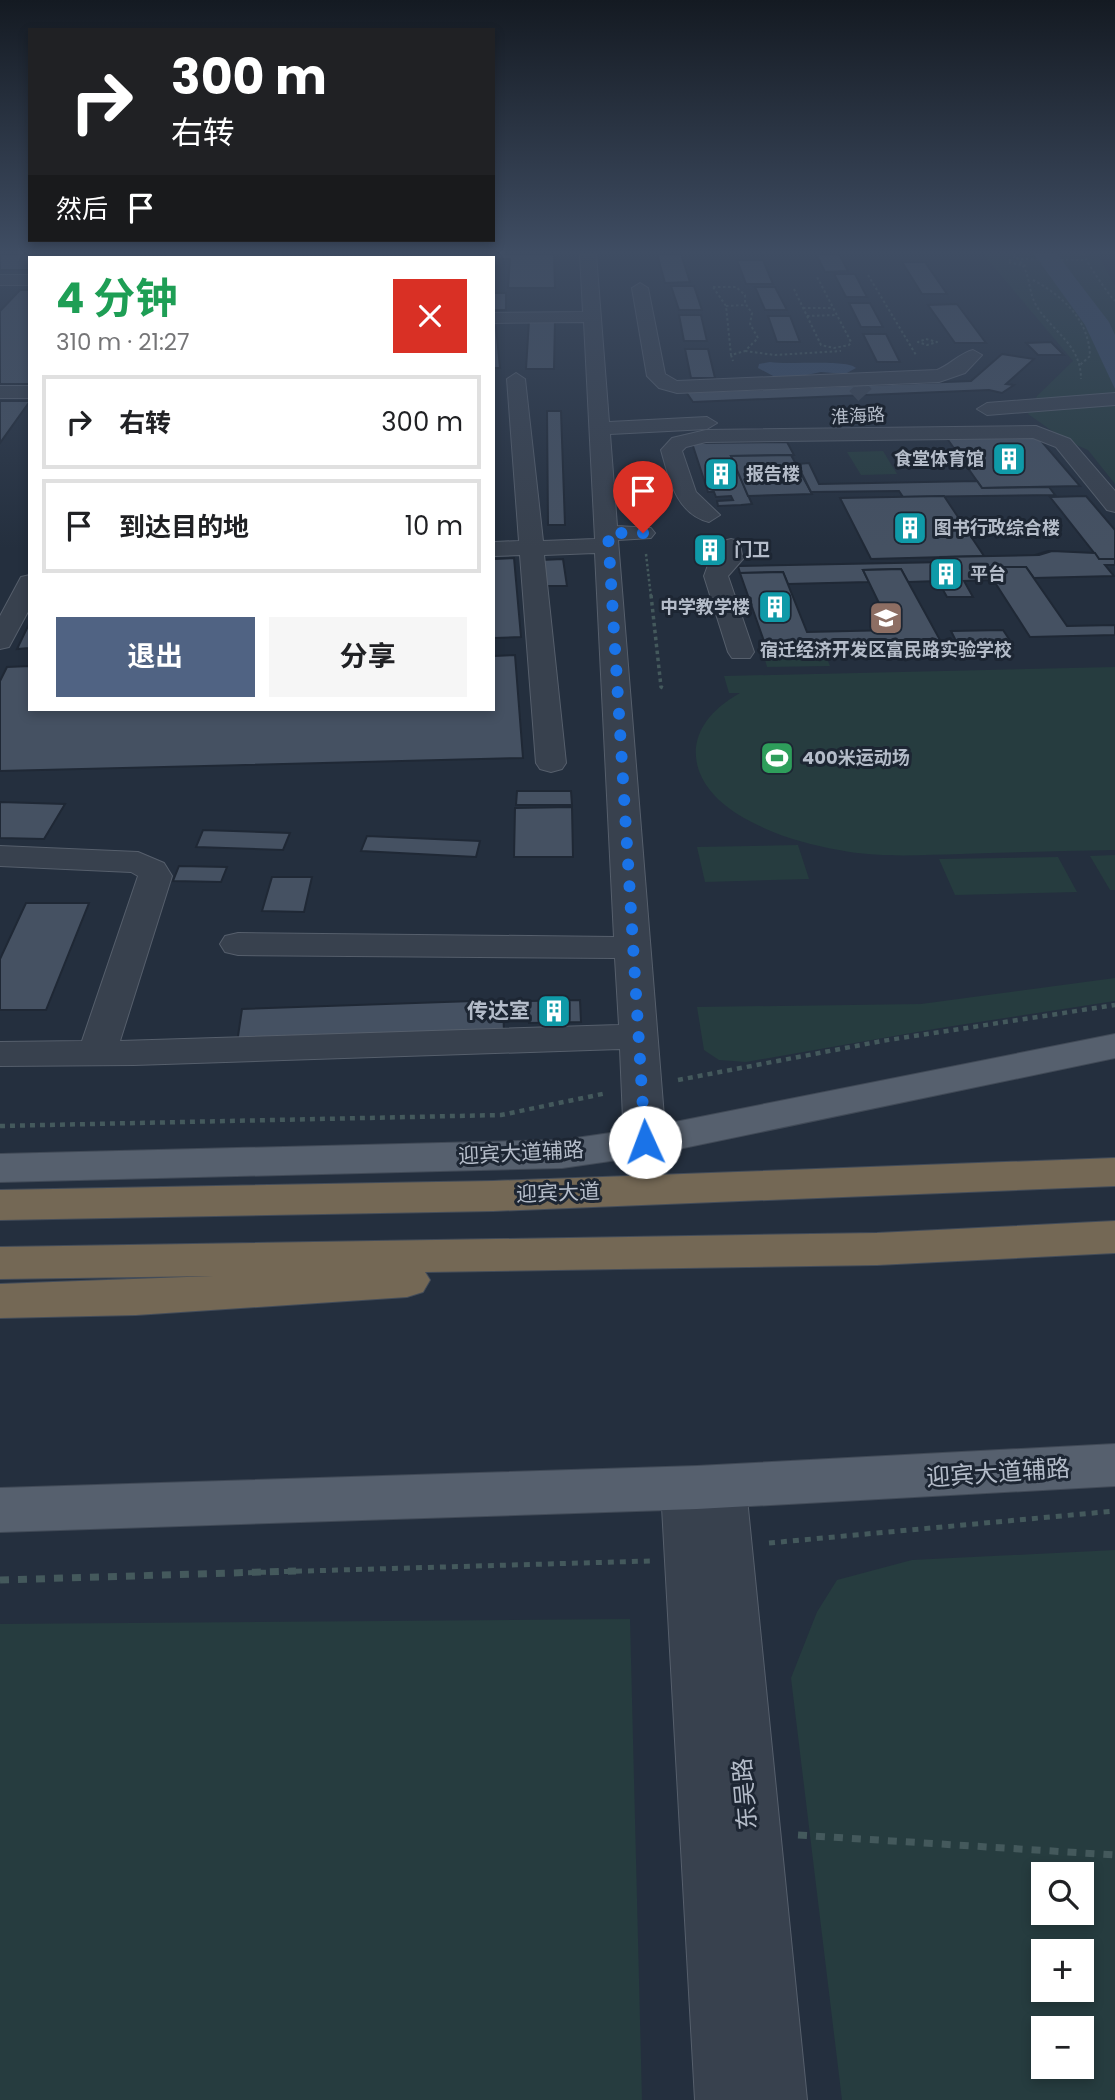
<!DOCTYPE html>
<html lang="zh">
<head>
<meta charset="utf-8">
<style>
	:root { --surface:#fff; --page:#f6f6f6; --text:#202124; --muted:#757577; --line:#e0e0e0; --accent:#506383 }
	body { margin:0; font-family:Poppins,"Noto Sans SC",sans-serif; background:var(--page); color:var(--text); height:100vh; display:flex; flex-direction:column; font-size:26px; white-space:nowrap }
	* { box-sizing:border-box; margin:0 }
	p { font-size:23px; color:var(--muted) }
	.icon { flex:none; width:38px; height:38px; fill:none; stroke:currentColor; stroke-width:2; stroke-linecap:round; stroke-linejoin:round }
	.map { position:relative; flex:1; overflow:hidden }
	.details { position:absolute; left:28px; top:256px; width:467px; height:455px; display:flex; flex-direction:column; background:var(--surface); border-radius:0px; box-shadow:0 4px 10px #0003 }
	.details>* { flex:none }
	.banner { position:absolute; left:28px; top:28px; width:467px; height:214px; border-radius:0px; box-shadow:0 4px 10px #0003; background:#202124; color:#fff; overflow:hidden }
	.fabs { position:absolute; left:1031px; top:1862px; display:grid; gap:14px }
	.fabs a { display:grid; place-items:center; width:63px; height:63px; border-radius:0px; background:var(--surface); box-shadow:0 4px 10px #0003; font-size:35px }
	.pin { position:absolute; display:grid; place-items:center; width:60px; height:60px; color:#fff; margin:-72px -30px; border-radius:50% 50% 50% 0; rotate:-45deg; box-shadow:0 0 7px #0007 }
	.pin .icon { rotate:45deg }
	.me { position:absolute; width:77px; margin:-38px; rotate:358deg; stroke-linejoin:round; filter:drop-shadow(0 0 5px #0008) }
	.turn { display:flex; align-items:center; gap:24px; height:147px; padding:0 28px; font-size:32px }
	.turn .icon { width:91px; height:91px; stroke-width:2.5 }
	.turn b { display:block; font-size:49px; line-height:60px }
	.then { display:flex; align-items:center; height:66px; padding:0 28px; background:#0003; gap:14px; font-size:26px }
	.round { display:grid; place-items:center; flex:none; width:74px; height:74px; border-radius:0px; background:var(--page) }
	.summary { display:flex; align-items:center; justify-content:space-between; height:119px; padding:0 28px }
	h1 { font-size:42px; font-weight:700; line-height:52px; color:#1e9e55 }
	.primary-button { display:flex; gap:14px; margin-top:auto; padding:14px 28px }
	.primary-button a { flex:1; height:80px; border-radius:0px; background:var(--accent); color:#fff; font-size:28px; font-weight:700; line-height:80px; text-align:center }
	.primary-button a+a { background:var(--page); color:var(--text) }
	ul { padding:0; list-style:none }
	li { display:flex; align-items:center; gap:21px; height:94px; margin:0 14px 10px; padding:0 14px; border:4px solid var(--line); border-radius:0px }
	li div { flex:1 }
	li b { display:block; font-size:26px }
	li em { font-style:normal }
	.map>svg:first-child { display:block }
	.green { fill:#263c3f; fill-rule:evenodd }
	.water { fill:#394c67 }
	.building { fill:#455162; stroke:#1f2835; stroke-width:2 }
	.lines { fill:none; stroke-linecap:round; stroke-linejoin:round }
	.minor-tunnel { stroke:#3a4453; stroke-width:18; stroke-dasharray:18 9; stroke-linecap:butt }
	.minor-casing { stroke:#565f6c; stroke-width:2 }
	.major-casing { stroke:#414a57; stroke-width:2 }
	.highway-casing { stroke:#434c59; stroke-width:2 }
	.path-far5 { stroke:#44595c; stroke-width:2; stroke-dasharray:2.5 2.5; stroke-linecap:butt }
	.path-far4 { stroke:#44595c; stroke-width:2.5; stroke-dasharray:2.5 2.5; stroke-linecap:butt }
	.path-far3 { stroke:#44595c; stroke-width:3.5; stroke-dasharray:3.5 3.5; stroke-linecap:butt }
	.path-far2 { stroke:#44595c; stroke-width:4.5; stroke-dasharray:5 5; stroke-linecap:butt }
	.path-far1 { stroke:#44595c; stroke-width:5; stroke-dasharray:6 6; stroke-linecap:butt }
	.path { stroke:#44595c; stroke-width:7; stroke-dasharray:9 9; stroke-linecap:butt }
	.minor { fill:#38414e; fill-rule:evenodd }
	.major { fill:#56606e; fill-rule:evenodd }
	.highway { fill:#746855; fill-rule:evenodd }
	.route { stroke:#1a73e8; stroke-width:12; stroke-dasharray:0 21.6 }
	.labels { text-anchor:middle; stroke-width:6; stroke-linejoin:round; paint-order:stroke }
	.far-street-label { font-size:18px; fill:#b4bcc9; stroke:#1d2633 }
	.far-poi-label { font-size:18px; font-weight:bold; fill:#b4bcc9; stroke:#1d2633; text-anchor:start }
	.poi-label { font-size:21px; font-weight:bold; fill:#b4bcc9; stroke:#1d2633; text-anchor:end }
	.street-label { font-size:21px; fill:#b4bcc9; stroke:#1d2633 }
	.near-street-label { font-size:24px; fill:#b4bcc9; stroke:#1d2633 }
</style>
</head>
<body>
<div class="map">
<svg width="1115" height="2100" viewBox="0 0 1115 2100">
	<rect width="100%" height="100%" fill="#242f3e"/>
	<g class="green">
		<polygon points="983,254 1097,254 1115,286 1115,484 1088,450 1065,440 1028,414 1037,396 1073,361"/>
		<polygon points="883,451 897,474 861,475 847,452"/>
		<polygon points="825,654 830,666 767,667 764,656"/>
		<path d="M1115 667V850C1064 851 1012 852 961 854 920 855 879 858 839 850 806 844 774 835 744 818 684 784 677 728 740 693H729L724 676Z"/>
		<polygon points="798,845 809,879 705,882 697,847"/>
		<polygon points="1115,855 1115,890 1110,890 1090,856"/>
		<polygon points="1058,857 1077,892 955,895 939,859"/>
		<polygon points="1115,978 1115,1001 940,1028 746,1062 719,1060 704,1050 697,1007 921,1004"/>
		<path d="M1115 1550V2100H842L791 1678 817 1612 837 1580 912 1560ZM1043 1874H1082V1913H1043ZM1043 1951H1082V1990H1043ZM1043 2028H1082V2067H1043Z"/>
		<polygon points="630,1619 642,2100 0,2100 0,1624"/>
	</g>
	<g class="water">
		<polygon points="1034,254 1057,254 1109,322 1115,335 1115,389 1085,325"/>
		<path d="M770 362C788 365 847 359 856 368L845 374 821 372 792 378 775 377 758 368 759 364Z"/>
	</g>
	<g class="building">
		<polygon points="0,254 136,254 134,257 30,257 30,270 0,270"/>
		<polygon points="414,254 462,254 461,257 413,257"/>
		<polygon points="482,254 554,254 555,288 508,288 510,259 482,257"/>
		<polygon points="657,254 681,254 690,282 665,283"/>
		<polygon points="816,254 839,254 848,271 825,272"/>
		<polygon points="737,260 763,260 773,284 746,284"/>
		<polygon points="902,262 925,262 947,294 922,294"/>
		<polygon points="834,274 855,274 867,297 846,297"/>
		<polygon points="671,286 694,286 702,310 679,310"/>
		<polygon points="755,287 775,287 787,310 765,310"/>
		<polygon points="20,290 30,290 30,384 0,384 0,311"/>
		<rect x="494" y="293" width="12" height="17"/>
		<polygon points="849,303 870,303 883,327 861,327"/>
		<polygon points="957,304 986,343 955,343 928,305"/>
		<polygon points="679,315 701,315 707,341 684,341"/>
		<polygon points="768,316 790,316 800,342 777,342"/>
		<polygon points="529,320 555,320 554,369 526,369"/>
		<polygon points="494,327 496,327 500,368 494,368"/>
		<polygon points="863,334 886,334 900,362 877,362"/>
		<polygon points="1051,342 1064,355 1038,355 1026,343"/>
		<polygon points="685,349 708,349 715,378 691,378"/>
		<polygon points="1002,354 1034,359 1006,384 1014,385 1002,393 989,390 693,402 686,392 971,381"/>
		<polygon points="0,401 30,401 0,443"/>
		<polygon points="547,411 561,411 565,525 548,525"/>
		<polygon points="1037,436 1080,486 982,488 946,437"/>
		<polygon points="787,442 794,455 731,456 752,504 741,505 718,506 717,501 733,500 731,496 716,497 714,492 708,492 692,443"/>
		<polygon points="791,455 812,494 748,496 731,456"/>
		<polygon points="809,463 819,484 977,481 982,488 1049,487 1055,495 903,497 899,491 811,492 797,464"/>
		<polygon points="944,496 984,556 871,559 840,498"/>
		<polygon points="1086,496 1115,530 1115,559 1099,559 1050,497"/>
		<polygon points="698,542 718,542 722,557 703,558"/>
		<polygon points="1048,551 1082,554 1092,566 1032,568 1029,563 1041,563 1035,555"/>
		<polygon points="1052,551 1095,553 1099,559 1115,559 1115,565 1105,565 1114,576 1034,578 1026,567 985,567 993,580 964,581 973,597 947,597 938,581 908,582 901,569 863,570 869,582 788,584 783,572 740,573 738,566 945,562 941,557 1039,555"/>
		<polygon points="514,558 521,637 494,638 494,559"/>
		<polygon points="563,559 567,586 545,586 541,560"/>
		<polygon points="985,567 1026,567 1067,626 1115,625 1115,635 1030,637"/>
		<polygon points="901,569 940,640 765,644 740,573 783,572 807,632 892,630 863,570"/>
		<polygon points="30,622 30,648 17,649"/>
		<polygon points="1003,630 1013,645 959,647 951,631"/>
		<polygon points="515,655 523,758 0,771 0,681 7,667 30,666 30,709 494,709 494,656"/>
		<polygon points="517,791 571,791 572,805 516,805"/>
		<polygon points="0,802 65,804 44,839 0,838"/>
		<polygon points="572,807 573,857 514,857 515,808"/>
		<polygon points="203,830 290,833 283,850 196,847"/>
		<polygon points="367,836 480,841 476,857 361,851"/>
		<polygon points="179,866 227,867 221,882 173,881"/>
		<polygon points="272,877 312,877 304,912 262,911"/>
		<polygon points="26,903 89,903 46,1010 0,1010 0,959"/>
		<polygon points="503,1000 504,1034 237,1043 242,1009"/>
		<polygon points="580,1000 581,1022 529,1023 528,1001"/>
	</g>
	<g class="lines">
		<polyline class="minor-tunnel" points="856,385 865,395"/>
		<g class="minor-casing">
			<g id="minor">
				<polygon points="168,254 281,254 278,257 167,257"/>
				<polygon points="363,254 379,254 379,257 364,257"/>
				<polygon points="461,254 477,254 475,257 461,257"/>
				<polygon points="580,254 596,254 609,422 707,417 717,423 707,429 610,434 617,526 651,528 655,533 651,538 618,540 666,1142 660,1152 645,1156 630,1152 624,1142 620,1049 134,1065 0,1066 0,1042 82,1041 138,876 131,872 0,866 0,846 138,852 164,863 172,876 120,1041 619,1025 615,958 238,955 225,952 220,944 225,936 238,933 614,937 595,553 544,555 566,763 562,769 551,772 540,769 536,763 520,555 494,556 494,542 519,541 507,379 516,373 525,379 543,541 595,539 584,322 494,323 494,313 583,312"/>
				<rect x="0" y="275" width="30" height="10"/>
				<path d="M640 283 648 288 665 374 677 381 937 370C950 365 960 353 973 350L982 355 965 373 939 382 677 393 659 388 647 376 632 288Z"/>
				<rect x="0" y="386" width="30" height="12"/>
				<polygon points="1115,393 1115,405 987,415 977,409 987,403"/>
				<path d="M1036 426 1070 439 1115 491V512L1107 510 1056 447 1033 438 706 442 686 447 682 451 696 492 720 515 709 522C676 514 669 478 661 450L672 438 706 430Z"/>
				<polygon points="731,539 739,541 743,559 728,576 754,652 750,658 732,658 728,652 704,576 708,565 719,557 723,541"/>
				<polygon points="30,575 30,608 9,647 0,649 0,616 21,577"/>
				<path d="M720 1466 738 1473 746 1488 807 2100H695L661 1489 669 1474C692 1466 697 1474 720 1466Z"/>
			</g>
		</g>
		<g class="major-casing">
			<g id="major">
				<polygon points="1115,1034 1115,1058 645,1156 562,1168 0,1182 0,1154 562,1140 645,1128"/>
				<polygon points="1115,1444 1115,1486 697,1509 0,1532 0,1488 697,1466"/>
			</g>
		</g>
		<g class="highway-casing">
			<g id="highway">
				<polygon points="1115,1158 1115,1186 493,1211 0,1220 0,1190 493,1181"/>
				<polygon points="1115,1221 1115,1253 877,1265 425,1272 430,1280 423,1292 407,1297 136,1315 0,1318 0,1284 213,1276 0,1279 0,1247 877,1233"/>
			</g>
		</g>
		<g class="path-far5">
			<path d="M1013 254C1034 273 1025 286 1037 307 1054 333 1081 345 1081 379"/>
			<path d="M1083 254C1086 261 1110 297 1115 301"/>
			<polyline points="1015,256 1008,262 1027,266"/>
			<polyline points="1021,259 1083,260"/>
			<polyline points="868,275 916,355"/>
			<path d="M1033 280C1063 296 1089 320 1090 356L1080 365"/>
			<polygon points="713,287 736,287 745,295 745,303 752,313 750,324 758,338 745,351 731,355 726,306"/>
			<polyline points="794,289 821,345 834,348 849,345 851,342 816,275"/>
			<polyline points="726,306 746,305"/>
			<polyline points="803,308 833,308"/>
			<polyline points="807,316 837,315"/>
			<polygon points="926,339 937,342 927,345 918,342"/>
			<polyline points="745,351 775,355 841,351"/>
			<polyline points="731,355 733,361"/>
		</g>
		<g class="path-far4">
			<polyline points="642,511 662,501"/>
			<polyline points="646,554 651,597"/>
		</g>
		<polyline class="path-far3" points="651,595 661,687 665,689"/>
		<g class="path-far2">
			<polyline points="678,1080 882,1041 1115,1005"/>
			<polyline points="0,1126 501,1115 607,1093"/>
		</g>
		<g class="path-far1">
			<polyline points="769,1543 1115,1511"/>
			<polyline points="236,1573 650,1561"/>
		</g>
		<g class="path">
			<polyline points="0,1580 296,1571"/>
			<polyline points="798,1835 1115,1855"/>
		</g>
		<use href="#minor" class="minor"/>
		<use href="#major" class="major"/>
		<use href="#highway" class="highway"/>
	</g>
	<linearGradient id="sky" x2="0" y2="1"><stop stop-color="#141a22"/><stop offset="0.46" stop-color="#3f4d63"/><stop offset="1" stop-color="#3f4d63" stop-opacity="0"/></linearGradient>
	<rect width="1115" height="548" fill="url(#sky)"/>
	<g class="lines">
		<polyline class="route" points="643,533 608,533 645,1142"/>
	</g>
	<defs>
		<g id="building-square" transform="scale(1.75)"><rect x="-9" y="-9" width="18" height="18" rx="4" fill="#0f9aa8" stroke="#1d2633"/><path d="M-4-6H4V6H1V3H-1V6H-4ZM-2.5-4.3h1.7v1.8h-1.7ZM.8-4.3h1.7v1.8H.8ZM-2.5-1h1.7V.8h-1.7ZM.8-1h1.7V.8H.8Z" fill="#fff"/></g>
		<g id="school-square" transform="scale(1.75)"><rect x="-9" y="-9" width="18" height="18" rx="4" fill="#8d6e63" stroke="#1d2633"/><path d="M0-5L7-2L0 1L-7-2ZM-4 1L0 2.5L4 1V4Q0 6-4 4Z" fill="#fff"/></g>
		<g id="stadium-square" transform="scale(1.75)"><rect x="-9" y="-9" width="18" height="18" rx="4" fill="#2e9e5b" stroke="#1d2633"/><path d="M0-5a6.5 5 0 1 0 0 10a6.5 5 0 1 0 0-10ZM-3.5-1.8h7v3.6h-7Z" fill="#fff"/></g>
	</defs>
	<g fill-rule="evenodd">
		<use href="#building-square" x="1009" y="459"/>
		<use href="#building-square" x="721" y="474"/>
		<use href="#building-square" x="910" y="528"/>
		<use href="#building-square" x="710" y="550"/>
		<use href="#building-square" x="946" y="574"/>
		<use href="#building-square" x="775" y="607"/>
		<use href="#school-square" x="886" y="618"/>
		<use href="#stadium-square" x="777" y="758"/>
		<use href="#building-square" x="554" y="1011"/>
	</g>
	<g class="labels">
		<g class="far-street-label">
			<text transform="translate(858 416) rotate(-3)" y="6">淮海路</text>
		</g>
		<g class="far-poi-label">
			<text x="984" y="465" text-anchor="end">食堂体育馆</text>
			<text x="746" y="480">报告楼</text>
			<text x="934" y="534">图书行政综合楼</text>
			<text x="734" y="556">门卫</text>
			<text x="970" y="580">平台</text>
			<text x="750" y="613" text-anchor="end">中学教学楼</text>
			<text x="886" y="656" text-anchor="middle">宿迁经济开发区富民路实验学校</text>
			<text x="802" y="764">400米运动场</text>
		</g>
		<g class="poi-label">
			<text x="530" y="1018">传达室</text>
		</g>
		<g class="street-label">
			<text transform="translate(521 1153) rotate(-3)" y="7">迎宾大道辅路</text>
			<text transform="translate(558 1193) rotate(-2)" y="7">迎宾大道</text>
		</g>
		<g class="near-street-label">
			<text transform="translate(998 1473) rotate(-4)" y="8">迎宾大道辅路</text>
			<text transform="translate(745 1794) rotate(-95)" y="8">东吴路</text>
		</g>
	</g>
</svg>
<div class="fabs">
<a><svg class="icon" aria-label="search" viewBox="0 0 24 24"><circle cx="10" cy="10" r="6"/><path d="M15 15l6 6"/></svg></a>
<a>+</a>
<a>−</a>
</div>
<div class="pin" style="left:643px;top:533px;background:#d93025"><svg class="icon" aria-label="arrive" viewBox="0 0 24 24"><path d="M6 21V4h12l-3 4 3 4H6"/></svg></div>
<svg class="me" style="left:645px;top:1142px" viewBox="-20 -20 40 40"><circle r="19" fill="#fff"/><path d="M0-13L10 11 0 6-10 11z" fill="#1a73e8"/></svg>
<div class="banner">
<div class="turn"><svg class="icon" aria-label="right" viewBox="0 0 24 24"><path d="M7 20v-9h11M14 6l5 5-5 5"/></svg><div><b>300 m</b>右转</div></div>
<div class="then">然后<svg class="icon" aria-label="arrive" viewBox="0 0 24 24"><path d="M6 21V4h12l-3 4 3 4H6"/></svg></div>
</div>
<section class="details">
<div class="summary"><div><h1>4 分钟</h1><p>310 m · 21:27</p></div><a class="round" style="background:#d93025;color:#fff"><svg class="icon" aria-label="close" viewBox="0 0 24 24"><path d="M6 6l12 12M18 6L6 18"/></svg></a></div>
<ul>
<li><svg class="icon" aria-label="right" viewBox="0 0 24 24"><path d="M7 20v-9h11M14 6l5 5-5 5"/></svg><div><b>右转</b></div><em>300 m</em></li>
<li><svg class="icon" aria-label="arrive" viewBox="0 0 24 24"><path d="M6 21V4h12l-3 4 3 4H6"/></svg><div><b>到达目的地</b></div><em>10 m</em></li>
</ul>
<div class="primary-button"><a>退出</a><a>分享</a></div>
</section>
</div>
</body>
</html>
